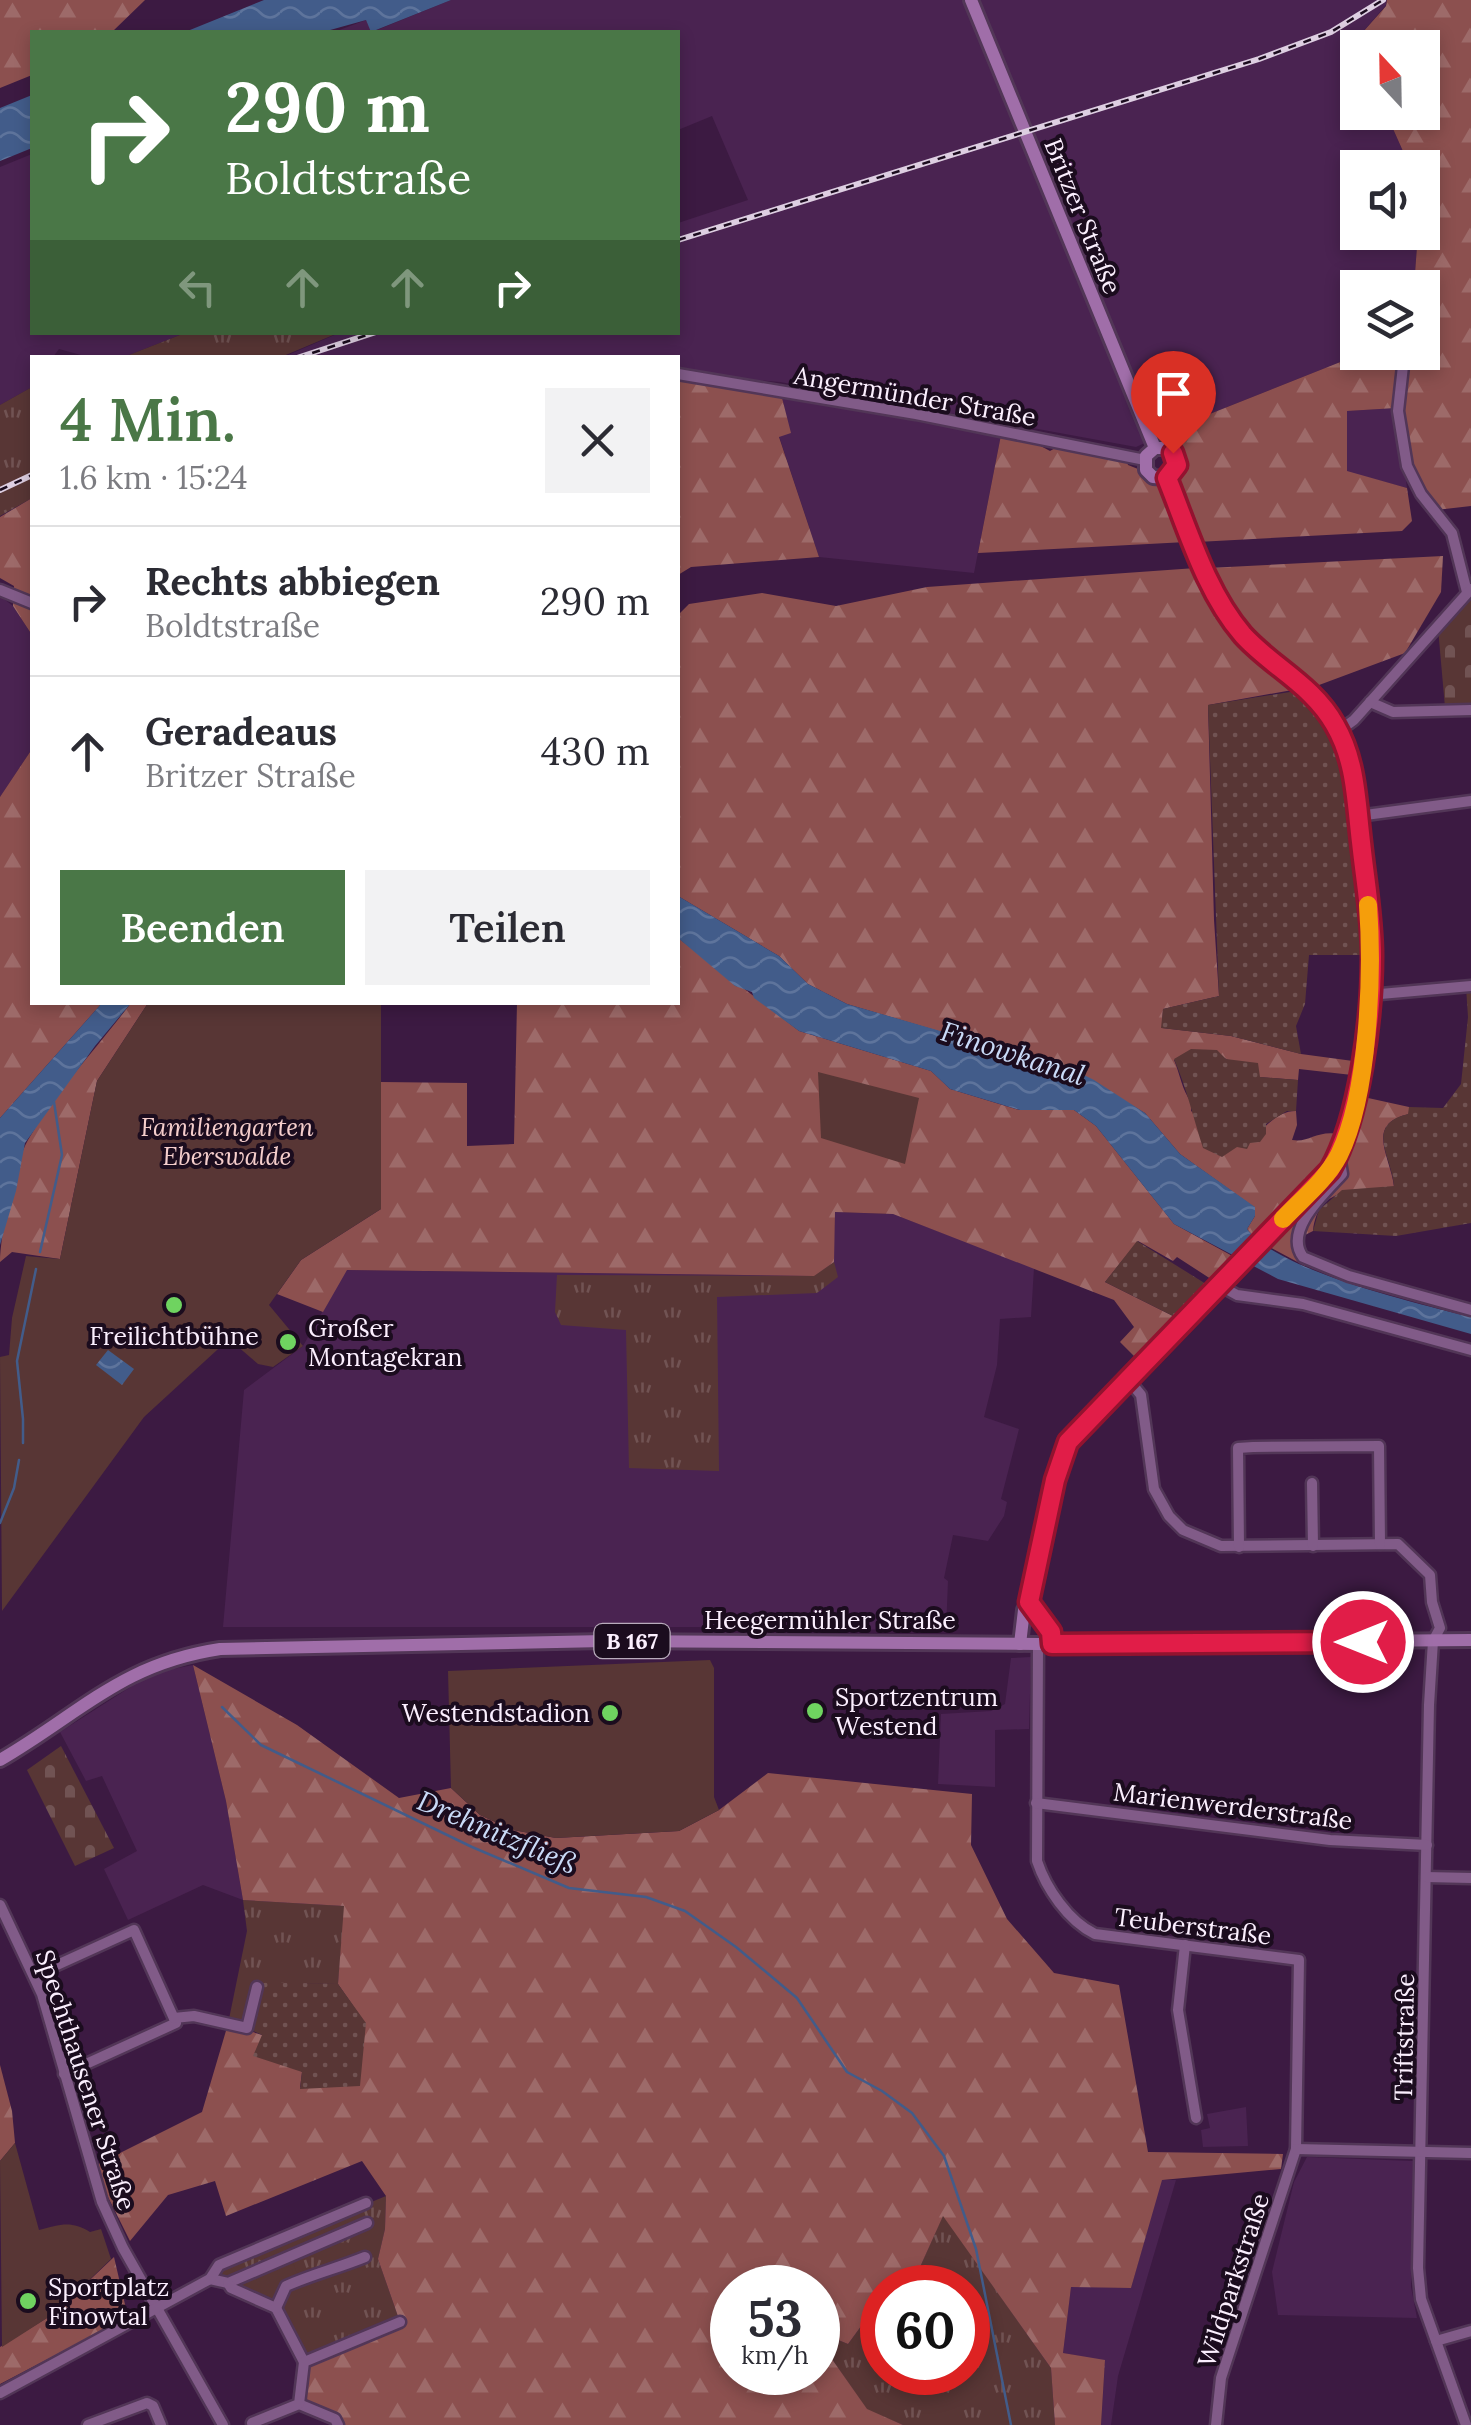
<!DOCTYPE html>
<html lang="de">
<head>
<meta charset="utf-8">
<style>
	:root { --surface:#fff; --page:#f2f2f3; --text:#2b2b33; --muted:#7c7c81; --line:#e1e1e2; --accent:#4a7747 }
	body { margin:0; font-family:Lora,serif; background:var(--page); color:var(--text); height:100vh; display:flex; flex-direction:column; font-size:38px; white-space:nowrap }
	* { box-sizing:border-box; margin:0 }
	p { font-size:32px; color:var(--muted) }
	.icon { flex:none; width:55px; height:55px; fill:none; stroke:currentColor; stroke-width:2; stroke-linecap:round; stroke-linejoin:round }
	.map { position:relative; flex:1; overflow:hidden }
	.drawer { position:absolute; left:30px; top:355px; width:650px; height:650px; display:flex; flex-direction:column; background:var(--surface); border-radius:0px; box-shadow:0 5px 15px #0003 }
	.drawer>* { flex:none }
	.hud { position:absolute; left:30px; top:30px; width:650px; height:305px; border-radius:0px; box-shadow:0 5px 15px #0003; background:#4a7747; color:#fff; overflow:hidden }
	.needle { width:65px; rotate:338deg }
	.fabs { position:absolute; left:1340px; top:30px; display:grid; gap:20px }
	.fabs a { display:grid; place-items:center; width:100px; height:100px; border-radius:0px; background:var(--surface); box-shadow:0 5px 15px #0003; font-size:50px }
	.speed { position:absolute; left:710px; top:2265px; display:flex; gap:20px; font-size:50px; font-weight:700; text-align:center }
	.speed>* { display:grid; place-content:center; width:130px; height:130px; border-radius:50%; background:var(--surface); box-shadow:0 5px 15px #0003; line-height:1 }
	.speed small { font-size:25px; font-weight:400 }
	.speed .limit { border:15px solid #d22; background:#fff; color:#111 }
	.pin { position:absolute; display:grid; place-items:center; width:85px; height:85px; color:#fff; margin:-102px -42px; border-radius:50% 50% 50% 0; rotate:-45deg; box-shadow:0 0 10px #0007 }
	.pin .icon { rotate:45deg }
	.me { position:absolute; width:110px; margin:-55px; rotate:270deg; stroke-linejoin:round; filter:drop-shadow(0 0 8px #0008) }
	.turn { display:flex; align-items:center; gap:35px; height:210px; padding:0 30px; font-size:45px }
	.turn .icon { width:130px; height:130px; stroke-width:2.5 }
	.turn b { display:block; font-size:70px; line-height:85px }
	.lanes { display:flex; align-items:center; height:95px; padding:0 30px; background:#0003; justify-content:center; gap:50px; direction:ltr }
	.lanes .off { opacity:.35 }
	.round { display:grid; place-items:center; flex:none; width:105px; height:105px; border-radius:0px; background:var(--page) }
	.summary { display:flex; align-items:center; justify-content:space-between; height:170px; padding:0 30px }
	h1 { font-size:60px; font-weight:600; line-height:75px; color:var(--accent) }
	.button { display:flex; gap:20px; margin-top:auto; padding:20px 30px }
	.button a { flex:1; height:115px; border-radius:0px; background:var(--accent); color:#fff; font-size:40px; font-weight:600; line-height:115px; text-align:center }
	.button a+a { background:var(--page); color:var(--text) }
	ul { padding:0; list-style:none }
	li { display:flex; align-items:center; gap:30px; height:150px; padding:0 30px; border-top:2px solid var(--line) }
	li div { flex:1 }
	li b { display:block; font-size:38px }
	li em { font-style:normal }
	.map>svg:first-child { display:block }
	.built { fill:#4a2351 }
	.grass { fill:url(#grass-tufts) }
	.forest { fill:url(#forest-firs); fill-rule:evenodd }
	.cemetery { fill:url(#cemetery-stones) }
	.park { fill:#583635 }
	.garden { fill:url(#garden-dots) }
	.water { fill:url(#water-waves) }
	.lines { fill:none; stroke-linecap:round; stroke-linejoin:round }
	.stream { stroke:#425c8a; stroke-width:2.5 }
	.minor-casing { stroke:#523657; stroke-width:15 }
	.major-casing { stroke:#523657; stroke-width:18 }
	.minor { stroke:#815b88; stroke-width:10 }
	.major { stroke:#a06ea9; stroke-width:12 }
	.rail-casing { stroke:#ddcee1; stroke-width:6 }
	.rail { stroke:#1b0c1e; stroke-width:2.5; stroke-dasharray:8; stroke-linecap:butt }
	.route-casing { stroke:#92132f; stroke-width:25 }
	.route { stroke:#e11d48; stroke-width:18 }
	.slow { stroke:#f59e0b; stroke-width:18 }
	.poi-dot { fill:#6fd360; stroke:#1b0c1e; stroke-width:4 }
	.labels { text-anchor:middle; stroke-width:8; stroke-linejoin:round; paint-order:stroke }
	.shield { fill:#1b0c1e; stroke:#b8abbb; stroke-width:2.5 }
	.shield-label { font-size:22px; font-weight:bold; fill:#fbeffe }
	.street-label { font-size:25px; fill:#fbeffe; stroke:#1b0c1e }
	.park-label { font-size:25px; font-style:italic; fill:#f5cecc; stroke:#1b0c1e }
	.poi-label { font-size:25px; fill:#fbeffe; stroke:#1b0c1e; text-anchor:start }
	.water-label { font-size:28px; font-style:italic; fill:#c9daf7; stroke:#1b0c1e }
</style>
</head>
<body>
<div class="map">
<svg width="1471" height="2425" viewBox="0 0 1471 2425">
	<defs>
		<pattern id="grass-tufts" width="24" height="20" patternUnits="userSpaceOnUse" patternTransform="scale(2.5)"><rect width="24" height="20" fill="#583635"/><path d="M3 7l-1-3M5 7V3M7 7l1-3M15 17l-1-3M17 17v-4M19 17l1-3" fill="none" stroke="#715353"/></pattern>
		<pattern id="forest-firs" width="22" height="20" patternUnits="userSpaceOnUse" patternTransform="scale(2.5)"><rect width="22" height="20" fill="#8c504f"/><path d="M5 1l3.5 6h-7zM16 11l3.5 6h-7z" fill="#9d6a69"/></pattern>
		<pattern id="cemetery-stones" width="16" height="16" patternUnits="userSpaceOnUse" patternTransform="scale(2.5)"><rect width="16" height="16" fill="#583635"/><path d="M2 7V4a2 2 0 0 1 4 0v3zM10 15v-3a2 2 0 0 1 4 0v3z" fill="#715353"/></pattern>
		<pattern id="garden-dots" width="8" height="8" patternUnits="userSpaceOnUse" patternTransform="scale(2.5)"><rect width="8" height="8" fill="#583635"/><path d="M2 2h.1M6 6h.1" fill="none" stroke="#715353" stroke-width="1.8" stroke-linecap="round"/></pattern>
		<pattern id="water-waves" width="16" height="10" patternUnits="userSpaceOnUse" patternTransform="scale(2.5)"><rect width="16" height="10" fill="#425c8a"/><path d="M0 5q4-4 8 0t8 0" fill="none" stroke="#5e749c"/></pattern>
	</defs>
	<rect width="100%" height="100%" fill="#3c1a42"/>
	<g class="built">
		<polygon points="451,0 1387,0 1386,5 1355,41 1358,48 1358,112 1386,113 1410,167 1358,168 1358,232 1418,233 1414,287 1358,288 1358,352 1363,353 1192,421 1136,447 780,382 678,374 678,358 281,358 339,333 678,332 678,223 748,200 712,116 678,130 678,32 334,32 366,20 372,32"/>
		<polygon points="32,154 32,332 185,333 124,357 88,357 59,349 53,357 32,358 32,387 0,405 0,167"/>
		<polygon points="781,394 1001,435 974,573 819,557 779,436 790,433"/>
		<polygon points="1396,408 1407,488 1347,472 1346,411"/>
		<polygon points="0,596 13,606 32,635 32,749 0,797"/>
		<polygon points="835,1212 893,1214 1034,1268 1031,1317 1000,1319 997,1365 984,1417 1019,1429 1001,1499 1007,1502 1004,1516 988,1541 953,1535 944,1578 948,1581 946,1630 817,1629 768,1624 701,1627 223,1627 244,1390 303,1346 346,1270 813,1276 833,1262"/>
		<polygon points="1031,1657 1029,1729 995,1730 995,1787 938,1784 941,1714 991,1711 1005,1704 1011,1658"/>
		<polygon points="193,1665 226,1801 243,1900 203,1885 128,1920 104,1869 137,1851 102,1776 86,1781 60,1732 143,1679 158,1672"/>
		<polygon points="1246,2107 1248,2146 1203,2147 1201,2130 1210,2128 1207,2114"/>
		<polygon points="1307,2157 1413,2161 1411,2287 1417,2318 1278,2315 1272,2272 1294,2182"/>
		<polygon points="1161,2180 1176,2180 1118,2376 1111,2425 1101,2425 1105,2361 1063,2353 1071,2286 1131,2288"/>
	</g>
	<g class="grass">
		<polygon points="185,333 338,332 338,333 281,357 124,357"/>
		<polygon points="32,387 32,498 0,516 0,405"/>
		<polygon points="834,1262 838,1277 817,1293 717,1297 719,1471 629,1468 626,1330 561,1325 555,1312 557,1275 813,1276"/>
		<polygon points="243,1900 345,1906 338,1984 266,1983 247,2028 228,2024 247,1931"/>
		<polygon points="386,2196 385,2229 378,2259 400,2322 304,2362 276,2308 228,2283 210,2279 219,2265"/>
		<polygon points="943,2215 1051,2368 1055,2425 903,2425 867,2410 822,2345 831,2337 848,2344 878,2303 882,2302 882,2372 968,2372 968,2288 911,2287"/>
	</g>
	<g class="forest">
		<polygon points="0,0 145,0 112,32 32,32 32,75 0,88"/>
		<path d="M1387 0H1471V506L1436 510C1400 458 1401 413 1408 353L1422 352V288L1414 287 1418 233 1422 232V168L1410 167 1386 113 1422 112V48L1358 47 1355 41 1386 6Z"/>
		<polygon points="1363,353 1394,353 1399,365 1396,408 1347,411 1347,471 1407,488 1412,521 1402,531 1197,542 1175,482 1175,447 1192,421"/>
		<polygon points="678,374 781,394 791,433 779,437 819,557 691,567 678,575"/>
		<polygon points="1001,435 1035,443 1050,451 1057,447 1127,462 1128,465 1138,469 1147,480 1161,487 1186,542 978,553"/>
		<polygon points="32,498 32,635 13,606 14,586 0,578 0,517"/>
		<polygon points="1443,556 1441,592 1405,653 1311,688 1262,648 1239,624 1208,568"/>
		<path d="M1196 568C1224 633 1245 647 1298 689L1208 705 1214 920 1219 996 1163 1009 1162 1028 1231 1036 1301 1054 1353 1061 1352 1075 1299 1069 1298 1080 1259 1077 1219 1055 1174 1060C1180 1074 1182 1090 1191 1102V1111L1237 1147C1260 1140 1270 1111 1296 1111L1297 1125 1292 1140C1310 1143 1315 1130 1340 1134L1323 1170 1255 1238 1247 1229 1255 1216 1254 1207 1180 1154 1145 1113 1054 1060 1006 1051 847 1004 808 984 779 956 678 896V615L689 604 762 593 836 606 927 587Z"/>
		<polygon points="32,749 32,1002 102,1003 0,1118 0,797"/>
		<polygon points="678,938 799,1031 931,1071 950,1089 1019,1110 1074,1110 1096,1126 1174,1224 1236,1258 1214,1281 1177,1257 1173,1261 1138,1241 1105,1282 1175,1317 1134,1356 1120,1342 1134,1327 1114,1300 893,1214 835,1212 834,1262 814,1276 347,1270 323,1312 277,1294 301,1260 381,1209 381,1082 467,1083 467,1146 514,1144 517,1003 678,1002"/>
		<path d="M131 1003H148L97 1081 60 1259 12 1252 0 1262C0 1236 15 1162 28 1140 56 1091 97 1048 131 1003Z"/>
		<path d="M1359 1096 1409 1107V1114C1364 1124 1391 1157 1394 1187 1359 1194 1319 1182 1313 1231L1303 1236 1305 1266 1266 1245C1309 1196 1352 1163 1359 1096Z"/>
		<path d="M193 1665 297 1725 399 1798 451 1788 480 1815 513 1830 556 1838 679 1831 719 1810 768 1773 972 1794 971 1845 1007 1919 1054 1973 1119 1985 1148 2152 1283 2154 1281 2169 1162 2180 1131 2288 1071 2287 1063 2353 1105 2360 1101 2425H1055L1051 2368 943 2216 911 2287 882 2288V2302L878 2303 848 2344 831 2337 822 2345 867 2409 903 2425H343L338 2416 304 2400V2362L400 2322 378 2259 385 2229 386 2196 362 2161 226 2216 215 2181 168 2195 130 2241 106 2193 98 2164 202 2112 228 2024 262 2035 302 2072 300 2088 365 2023 338 1984 344 1906 243 1900 226 1801ZM732 2288H818V2372H732Z"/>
		<polygon points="0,2065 12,2111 15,2143 0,2161"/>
		<polygon points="114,2257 127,2313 94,2335 0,2384 0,2347 55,2313"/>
	</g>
	<g class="cemetery">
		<polygon points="1467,597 1471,601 1471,704 1445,707 1438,628"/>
		<polygon points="61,1746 114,1848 75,1866 27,1770"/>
	</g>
	<g class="park">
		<polygon points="148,1003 381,1003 381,1209 301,1260 269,1305 303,1346 273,1367 258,1364 229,1339 144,1417 2,1611 0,1357 9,1355 12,1318 26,1256 60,1259 97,1081"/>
		<polygon points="818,1072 919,1098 905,1164 821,1138"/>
		<polygon points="710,1660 714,1668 714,1797 719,1810 679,1831 556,1838 513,1830 480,1815 451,1788 448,1671"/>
		<path d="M15 2143 39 2230C59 2225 71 2220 90 2232L101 2229 111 2259 55 2313 2 2347 0 2161Z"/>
		<polygon points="290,2256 300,2280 286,2286 276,2308 228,2283"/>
	</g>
	<g class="garden">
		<polygon points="1296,691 1326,726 1341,757 1365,955 1309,955 1305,1004 1296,1026 1301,1054 1231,1036 1161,1028 1163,1009 1219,996 1208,705"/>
		<path d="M1471 986V1223L1396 1236 1313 1231 1319 1210 1342 1190 1394 1186C1392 1157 1364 1125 1408 1114L1409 1107 1443 1108 1461 1084 1468 1017 1466 987Z"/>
		<path d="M1191 1049 1217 1050 1226 1059 1258 1063 1260 1077 1298 1080 1296 1111H1287L1266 1124V1134L1260 1142 1250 1143 1247 1149 1237 1147 1222 1157 1203 1148C1193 1117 1187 1089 1174 1059Z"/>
		<polygon points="1137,1241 1206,1284 1175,1317 1105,1282"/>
		<polygon points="266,1982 338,1984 366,2023 360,2086 300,2089 302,2072 253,2056 262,2035 247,2028 257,1987"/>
	</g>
	<g class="water">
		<polygon points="264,0 451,0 371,32 366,20 323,32 185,32"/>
		<polygon points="32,95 32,148 0,161 0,108"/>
		<path d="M678 896 779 956 808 984 847 1004 1006 1050 1054 1060 1094 1080 1145 1113 1180 1154 1255 1207V1216L1247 1229C1278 1271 1419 1304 1471 1317V1334L1278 1279 1174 1224 1096 1126 1074 1110H1020L950 1089 931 1071 799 1031 754 998 752 992 735 986 678 938Z"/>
		<polygon points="102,1003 131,1003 95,1046 25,1143 16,1191 0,1245 0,1118"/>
		<polygon points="108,1350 134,1369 122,1385 96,1365"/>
	</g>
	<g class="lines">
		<g class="stream">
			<polyline points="40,1252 62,1155 54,1102"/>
			<polyline points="23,1443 23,1419 17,1361 36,1269"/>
			<polyline points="0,1523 14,1488 19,1460"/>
			<polyline points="222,1707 261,1745 472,1847 569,1888 646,1897 685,1911 736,1947 797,1998 847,2072 882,2091 912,2113 944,2156 976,2249 1011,2425"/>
		</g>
		<g class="minor-casing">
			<g id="minor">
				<polyline points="1403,366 1398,411 1407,466 1421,494 1452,533 1467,592"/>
				<polyline points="678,374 916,414 1145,460"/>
				<polyline points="0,590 32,603"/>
				<polyline points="1370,702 1393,712 1471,710"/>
				<polyline points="1339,731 1354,720 1471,589"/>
				<polyline points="1358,816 1471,801"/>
				<polyline points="1369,995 1471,986"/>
				<path d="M1339 1155 1342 1174C1325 1193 1283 1230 1303 1257L1349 1276 1471 1310"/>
				<polyline points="1219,1285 1237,1295 1303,1304 1471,1350"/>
				<polyline points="1127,1378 1141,1395 1154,1489 1169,1516 1183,1530 1221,1546 1398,1544 1430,1575 1432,1602 1440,1628 1433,1641 1429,1705 1418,2268 1421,2299 1466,2425"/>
				<polyline points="1312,1483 1313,1546"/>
				<polyline points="1239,1547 1238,1448 1253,1447 1379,1446 1380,1544"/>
				<path d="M1038 1644 1037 1861C1046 1888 1068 1921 1095 1934L1299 1960 1296 2149 1221 2378 1216 2425"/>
				<polyline points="1036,1803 1330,1840 1427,1845"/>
				<polyline points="1426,1877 1471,1878"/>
				<polyline points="0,1905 42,1994 102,2202 123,2248 223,2425"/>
				<polyline points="1185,1945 1178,2010 1196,2118"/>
				<polyline points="35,1975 134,1930 176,2023 64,2074"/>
				<polyline points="174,2018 194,2016 247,2028 257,1987"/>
				<polyline points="1296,2149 1471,2153"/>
				<polyline points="210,2279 228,2283 367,2223"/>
				<polyline points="228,2283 231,2288 276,2308 304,2362"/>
				<path d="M276 2308 286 2286C313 2274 338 2268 365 2257"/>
				<polyline points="1436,2341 1471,2331"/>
				<polyline points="0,2393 210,2279 219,2265 366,2203"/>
				<polyline points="299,2404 335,2419 338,2425"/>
				<polyline points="88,2425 147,2403 153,2406 161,2425"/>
				<polyline points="253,2425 252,2423 299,2404 304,2362 400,2322"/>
			</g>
		</g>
		<g class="major-casing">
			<g id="major">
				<polyline points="971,0 1155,448"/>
				<polyline points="1155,448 1146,456 1146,470 1153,477 1167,478"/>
				<polyline points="1155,448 1166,448 1175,456 1176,469 1167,478"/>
				<polyline points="1029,1602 1051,1632 1053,1644"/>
				<path d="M1020 1644 1024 1610 1029 1602 1055 1480 1068 1442 1330 1170C1360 1118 1372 1017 1372 956 1372 918 1364 880 1361 842 1357 804 1356 766 1339 731 1318 688 1274 670 1243 635 1206 591 1189 531 1167 478"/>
				<path d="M0 1760C81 1713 121 1664 220 1649L604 1641 1038 1644 1471 1640"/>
			</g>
		</g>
		<use href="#minor" class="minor"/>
		<use href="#major" class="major"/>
		<g class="rail-casing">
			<g id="rail">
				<polyline points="678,240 1259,59 1331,32 1383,0"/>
				<polyline points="297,358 376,332"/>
				<polyline points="0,490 32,475"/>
			</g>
		</g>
		<use href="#rail" class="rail"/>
	</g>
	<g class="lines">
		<g class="route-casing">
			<path id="route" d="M1173 453 1177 465 1167 478C1188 530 1206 592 1243 635 1272 667 1313 685 1335 725 1356 761 1356 801 1361 842 1365 880 1372 918 1372 956 1372 1016 1360 1118 1330 1170L1068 1442 1055 1480 1029 1602 1051 1632 1052 1644 1363 1642"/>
		</g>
		<use href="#route" class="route"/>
		<path class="slow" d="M1283 1219C1302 1199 1326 1180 1339 1155 1369 1094 1373 973 1368 905"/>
	</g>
	<g class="poi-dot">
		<circle cx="174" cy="1305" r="10"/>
		<circle cx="288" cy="1342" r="10"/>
		<circle cx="815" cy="1711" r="10"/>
		<circle cx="610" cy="1713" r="10"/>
		<circle cx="28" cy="2301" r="10"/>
	</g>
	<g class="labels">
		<rect class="shield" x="594.5" y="1624" width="75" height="34" rx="8"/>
		<g class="shield-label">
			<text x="632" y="1649">B 167</text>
		</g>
		<g class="street-label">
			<text transform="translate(1083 216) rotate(68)" y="9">Britzer Straße</text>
			<text transform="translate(915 396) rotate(10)" y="9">Angermünder Straße</text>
			<text x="830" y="1629">Heegermühler Straße</text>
			<text transform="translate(1233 1806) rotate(7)" y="9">Marienwerderstraße</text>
			<text transform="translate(1193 1926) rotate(7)" y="9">Teuberstraße</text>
			<text transform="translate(1404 2037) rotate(-89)" y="9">Triftstraße</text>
			<text transform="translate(86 2080) rotate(72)" y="9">Spechthausener Straße</text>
			<text transform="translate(1233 2280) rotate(-72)" y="9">Wildparkstraße</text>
		</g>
		<g class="park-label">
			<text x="227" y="1136">Familiengarten<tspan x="227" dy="29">Eberswalde</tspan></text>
		</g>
		<g class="poi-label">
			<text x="308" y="1337">Großer<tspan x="308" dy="29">Montagekran</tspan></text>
			<text x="174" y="1345" text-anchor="middle">Freilichtbühne</text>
			<text x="835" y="1706">Sportzentrum<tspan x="835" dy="29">Westend</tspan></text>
			<text x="590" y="1722" text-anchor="end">Westendstadion</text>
			<text x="48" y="2296">Sportplatz<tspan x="48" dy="29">Finowtal</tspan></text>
		</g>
		<g class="water-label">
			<text transform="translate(1013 1053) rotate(18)" y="10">Finowkanal</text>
			<text transform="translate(497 1832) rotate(23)" y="10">Drehnitzfließ</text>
		</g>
	</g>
</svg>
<div class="fabs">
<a><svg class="needle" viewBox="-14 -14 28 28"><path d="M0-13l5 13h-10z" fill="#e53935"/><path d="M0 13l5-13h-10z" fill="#7c7c81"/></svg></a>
<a><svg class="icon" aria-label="sound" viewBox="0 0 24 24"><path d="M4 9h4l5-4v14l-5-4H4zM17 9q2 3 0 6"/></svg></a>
<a><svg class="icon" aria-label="layers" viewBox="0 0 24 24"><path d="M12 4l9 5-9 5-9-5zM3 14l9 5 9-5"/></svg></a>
</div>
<div class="speed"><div>53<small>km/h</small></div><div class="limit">60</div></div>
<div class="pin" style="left:1173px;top:453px;background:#d93025"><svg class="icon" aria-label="arrive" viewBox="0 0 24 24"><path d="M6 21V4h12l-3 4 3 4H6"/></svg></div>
<svg class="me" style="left:1363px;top:1642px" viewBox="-20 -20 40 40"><circle r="17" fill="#e11d48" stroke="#fff" stroke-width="3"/><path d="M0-11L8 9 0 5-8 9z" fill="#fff"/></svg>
<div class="hud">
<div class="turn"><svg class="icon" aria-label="right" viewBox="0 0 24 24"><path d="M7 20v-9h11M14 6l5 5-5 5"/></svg><div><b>290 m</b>Boldtstraße</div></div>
<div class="lanes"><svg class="icon off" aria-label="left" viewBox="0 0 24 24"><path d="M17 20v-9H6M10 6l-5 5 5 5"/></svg><svg class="icon off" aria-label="ahead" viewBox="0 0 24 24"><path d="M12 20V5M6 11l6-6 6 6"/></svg><svg class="icon off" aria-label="ahead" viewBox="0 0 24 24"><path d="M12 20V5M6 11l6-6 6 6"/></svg><svg class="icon" aria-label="right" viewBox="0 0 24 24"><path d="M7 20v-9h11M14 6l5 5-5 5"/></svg></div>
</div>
<section class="drawer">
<div class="summary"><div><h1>4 Min.</h1><p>1.6 km · 15:24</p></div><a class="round"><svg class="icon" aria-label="close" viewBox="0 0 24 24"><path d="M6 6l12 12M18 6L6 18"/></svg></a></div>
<ul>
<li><svg class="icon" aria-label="right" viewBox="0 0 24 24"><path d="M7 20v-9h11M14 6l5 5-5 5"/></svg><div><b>Rechts abbiegen</b><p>Boldtstraße</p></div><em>290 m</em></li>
<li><svg class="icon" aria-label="ahead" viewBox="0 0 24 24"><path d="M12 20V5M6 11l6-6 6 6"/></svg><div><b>Geradeaus</b><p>Britzer Straße</p></div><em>430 m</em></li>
</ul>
<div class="button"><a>Beenden</a><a>Teilen</a></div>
</section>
</div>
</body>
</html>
